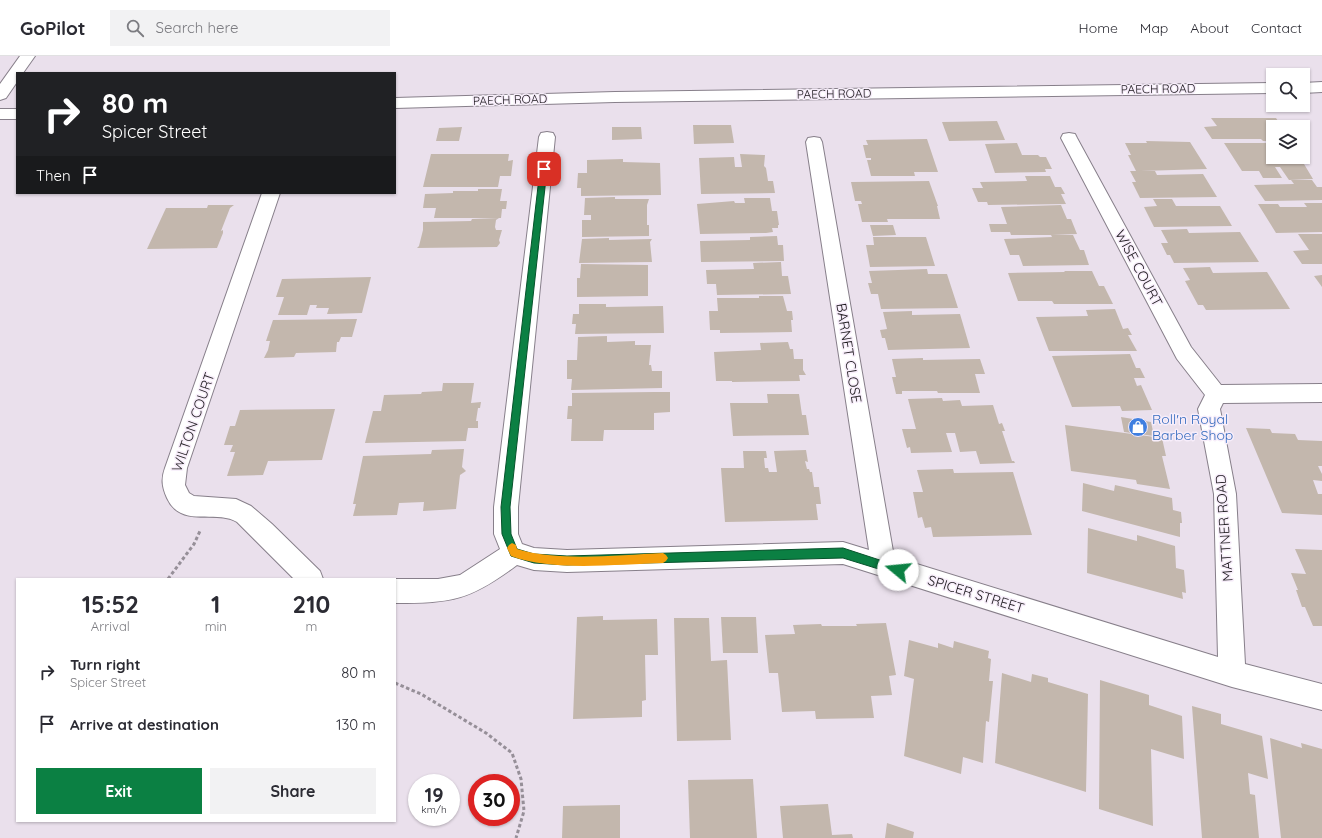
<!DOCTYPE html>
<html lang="en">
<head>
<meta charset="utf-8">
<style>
	:root { --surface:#fff; --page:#f2f2f3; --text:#2b2b33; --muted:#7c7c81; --line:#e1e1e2; --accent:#0b8043 }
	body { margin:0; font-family:Quicksand,sans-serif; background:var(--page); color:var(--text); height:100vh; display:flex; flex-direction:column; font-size:15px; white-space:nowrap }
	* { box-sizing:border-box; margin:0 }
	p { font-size:13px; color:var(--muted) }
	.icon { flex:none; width:22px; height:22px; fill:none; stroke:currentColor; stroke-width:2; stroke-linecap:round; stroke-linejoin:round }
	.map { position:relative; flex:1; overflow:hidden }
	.drawer { position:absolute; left:16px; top:522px; width:380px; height:244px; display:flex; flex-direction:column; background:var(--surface); border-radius:0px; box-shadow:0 1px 3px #0004 }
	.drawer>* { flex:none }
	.hud { position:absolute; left:16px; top:16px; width:380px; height:122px; border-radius:0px; box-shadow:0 1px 3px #0004; background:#202124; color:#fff; overflow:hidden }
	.buttons { position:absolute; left:1266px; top:12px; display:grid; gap:8px }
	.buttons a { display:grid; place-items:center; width:44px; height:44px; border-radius:0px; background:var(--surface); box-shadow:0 1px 3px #0004; font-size:20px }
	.speed { position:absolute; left:408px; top:718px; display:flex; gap:8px; font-size:20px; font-weight:700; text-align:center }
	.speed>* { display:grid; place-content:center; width:52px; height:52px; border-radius:50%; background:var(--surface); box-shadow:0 1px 3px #0004; line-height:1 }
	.speed small { font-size:10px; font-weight:400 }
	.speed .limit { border:6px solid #d22; background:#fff; color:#111 }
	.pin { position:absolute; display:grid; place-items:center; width:34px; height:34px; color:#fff; margin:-17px; border-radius:8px; box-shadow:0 2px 6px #0006 }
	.me { position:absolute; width:44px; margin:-22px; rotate:287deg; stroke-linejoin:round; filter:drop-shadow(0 0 3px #0008) }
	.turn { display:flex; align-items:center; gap:14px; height:84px; padding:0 20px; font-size:18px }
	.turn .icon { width:52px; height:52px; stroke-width:2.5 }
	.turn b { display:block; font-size:28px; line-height:34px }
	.then { display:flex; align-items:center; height:38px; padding:0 20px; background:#0003; gap:8px; font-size:15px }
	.eta { display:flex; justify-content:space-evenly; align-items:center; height:68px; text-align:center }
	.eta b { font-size:24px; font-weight:700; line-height:28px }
	.cta { display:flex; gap:8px; margin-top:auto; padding:8px 20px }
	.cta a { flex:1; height:46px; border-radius:0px; background:var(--accent); color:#fff; font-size:16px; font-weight:700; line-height:46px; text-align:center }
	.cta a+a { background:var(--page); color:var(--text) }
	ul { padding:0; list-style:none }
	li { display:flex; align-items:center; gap:12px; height:52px; padding:0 20px }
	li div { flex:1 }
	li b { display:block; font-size:15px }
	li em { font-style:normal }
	header { display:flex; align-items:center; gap:24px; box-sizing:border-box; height:56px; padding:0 20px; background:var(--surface); border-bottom:1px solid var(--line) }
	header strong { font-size:19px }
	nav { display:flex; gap:22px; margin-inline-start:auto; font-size:14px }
	.search { width:280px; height:36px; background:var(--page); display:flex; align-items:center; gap:10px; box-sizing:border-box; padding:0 14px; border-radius:0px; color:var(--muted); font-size:15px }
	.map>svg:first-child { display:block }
	.building { fill:#c3b7ad }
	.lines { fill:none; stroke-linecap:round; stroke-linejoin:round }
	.minor-casing { stroke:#877f8a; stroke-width:2 }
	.path { stroke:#968f98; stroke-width:3; stroke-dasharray:3.5 2.5; stroke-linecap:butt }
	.minor { fill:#fff; fill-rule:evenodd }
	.route { fill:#0b8043; stroke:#07532c }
	.slow { fill:#f59e0b }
	.labels { text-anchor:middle; stroke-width:3; stroke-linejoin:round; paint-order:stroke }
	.far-street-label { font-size:12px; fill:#1b181c; stroke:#f7edfa }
	.street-label { font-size:14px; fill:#1b181c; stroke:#f7edfa }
	.shop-label { font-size:14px; fill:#366cbe; stroke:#f7edfa; text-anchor:start }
</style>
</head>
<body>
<header>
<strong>GoPilot</strong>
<div class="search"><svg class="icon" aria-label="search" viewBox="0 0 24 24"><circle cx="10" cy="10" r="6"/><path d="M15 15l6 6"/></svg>Search here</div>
<nav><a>Home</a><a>Map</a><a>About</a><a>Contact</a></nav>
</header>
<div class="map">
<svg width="1322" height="782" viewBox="0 0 1322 782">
	<rect width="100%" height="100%" fill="#eae0ec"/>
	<g class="building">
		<polygon points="1211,62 1276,62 1282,71 1273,71 1273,85 1263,85 1261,83 1212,83 1204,71 1217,70"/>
		<polygon points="997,65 1005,84 949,85 942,66"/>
		<polygon points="693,69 731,69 734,87 694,88"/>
		<polygon points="462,71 459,85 436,85 439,72"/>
		<polygon points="612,71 641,71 642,83 612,84"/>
		<polygon points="927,83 938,116 914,116 915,120 871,120 867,104 871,104 871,102 866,102 863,89 868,89 866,84"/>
		<polygon points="1146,85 1190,86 1207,113 1141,115 1155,115 1157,119 1203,118 1217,141 1140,142 1132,126 1136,126 1130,115 1136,115 1128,99 1131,99 1125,87 1147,87"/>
		<polygon points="1017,87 1022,99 1038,99 1040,101 1046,101 1052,113 1045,113 1046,116 995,117 985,88"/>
		<polygon points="1224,87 1273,87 1273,101 1303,101 1303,98 1307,103 1301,103 1313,123 1289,124 1280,111 1275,111 1282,122 1263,122 1259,115 1242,115"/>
		<polygon points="431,98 509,98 508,105 513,104 511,120 500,120 498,131 423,131"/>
		<polygon points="740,98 765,99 764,110 766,112 768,125 773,125 775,137 701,138 699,102 734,101 735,111 742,111"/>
		<polygon points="623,103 623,106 660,107 661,139 581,140 581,132 577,132 578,117 587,117 587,104"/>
		<polygon points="1025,120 1050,120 1055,131 1061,131 1065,138 1061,138 1066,148 988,149 987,146 978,146 972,132 983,132 980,126 1027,125"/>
		<polygon points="1291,124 1312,124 1317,131 1322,131 1322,144 1265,145 1254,129 1294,128"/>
		<polygon points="929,125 938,150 937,150 940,163 887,163 888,166 862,166 858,148 862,148 861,145 855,145 851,126"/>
		<polygon points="478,133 502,133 500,145 507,145 506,153 502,153 501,162 434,162 436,152 423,152 425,138 453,137 453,135 478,135"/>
		<polygon points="615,141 615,143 649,143 647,149 647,169 649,169 649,180 582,181 582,164 591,164 591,159 584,159 585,142"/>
		<polygon points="744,142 770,142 772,155 777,155 779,169 778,169 778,172 772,172 773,176 766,177 700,178 697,148 734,145 735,147 745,147"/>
		<polygon points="1153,143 1172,143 1176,150 1220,150 1232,170 1154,171 1144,151 1157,150"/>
		<polygon points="1304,147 1322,147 1322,176 1276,177 1258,148 1278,148 1280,151 1307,151"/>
		<polygon points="208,149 234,149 230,152 221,175 223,174 223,177 217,192 147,193 166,152 207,152"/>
		<polygon points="1061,149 1067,163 1071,163 1077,178 1052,179 1073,179 1080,194 1084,194 1089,209 1023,210 1019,199 1010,199 1004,183 1052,181 1051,179 1011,179 1010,176 991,176 989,168 1007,168 1001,151"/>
		<polygon points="499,162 496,164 495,171 496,174 502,174 499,184 500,187 497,191 417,192 419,190 423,174 423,166 471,165 472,163"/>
		<polygon points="870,169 893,169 896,179 873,180"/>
		<polygon points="1187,173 1189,177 1240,176 1259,206 1174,207 1170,199 1167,199 1161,187 1168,187 1161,174"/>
		<polygon points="1298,178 1322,178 1322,208 1302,208 1293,195 1309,194"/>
		<polygon points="777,180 778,189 783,189 784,205 701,206 700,185 750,184 750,181"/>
		<polygon points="873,181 926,181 935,210 870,211 866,189 874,189"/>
		<polygon points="609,182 609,184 652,183 650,186 652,206 579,207 582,183"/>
		<polygon points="781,206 782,220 788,220 791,238 717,239 716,228 707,228 706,214 754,213 753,207"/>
		<polygon points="581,208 648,209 648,240 577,241 577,222 580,222"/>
		<polygon points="1210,211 1213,217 1267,216 1290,253 1206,254 1203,249 1198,249 1185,225 1190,224 1183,212"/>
		<polygon points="927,213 928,218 947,218 958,252 881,253 878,238 871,238 868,227 872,227 869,215"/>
		<polygon points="1064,215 1092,215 1099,230 1104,230 1113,248 1054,248 1052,245 1018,245 1008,217 1065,216"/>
		<polygon points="1322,219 1322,231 1314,220"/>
		<polygon points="371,221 362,257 327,258 329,252 316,252 317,249 310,249 307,259 278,259 284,241 276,241 282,223"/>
		<polygon points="759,240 783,240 787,255 792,255 793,264 791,264 792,276 720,277 720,274 710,274 709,255 718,255 717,242 759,242"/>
		<polygon points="579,248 606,248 606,251 663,250 664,277 575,278 576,268 572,268 573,258 579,258"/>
		<polygon points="1115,253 1123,273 1128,272 1132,279 1128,279 1137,295 1049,295 1036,261 1088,260 1086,254"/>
		<polygon points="912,255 912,259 960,258 970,292 888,294 885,282 882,282 880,274 887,273 883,256"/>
		<polygon points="357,263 352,281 341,281 339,286 337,286 336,296 296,297 294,301 264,302 268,294 270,285 266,285 273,264"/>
		<polygon points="607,280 607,286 635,285 635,289 651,289 649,309 651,309 652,315 662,315 662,332 571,334 572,323 567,323 567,304 577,304 578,281"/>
		<polygon points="788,286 790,293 793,293 794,303 803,303 803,314 806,319 799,319 800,325 732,326 732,325 716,325 714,296 761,294 760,287"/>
		<polygon points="1130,298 1136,312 1140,312 1145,322 1134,322 1137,330 1141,329 1152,354 1122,355 1120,350 1072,351 1052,300"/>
		<polygon points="923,302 923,304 980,303 985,318 975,318 980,337 938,337 937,335 902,335 902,338 896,338 892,321 896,321 892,303"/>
		<polygon points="443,327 474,327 471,347 481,346 480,352 478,352 476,365 478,365 478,372 468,372 466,385 365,387 373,355 381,355 384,339 421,338 422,336 442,335"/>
		<polygon points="654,336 670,336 670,356 654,357 654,374 604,374 603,385 571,385 572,363 567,363 568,350 572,350 572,337"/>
		<polygon points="767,338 799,338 802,359 806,359 809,379 733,380 730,347 768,347"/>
		<polygon points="942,342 943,345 960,344 962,350 993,349 999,368 1002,367 1005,375 1002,375 1012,405 1014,405 1015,407 980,408 976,395 960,396 955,377 946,377 952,396 911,397 910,391 907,392 902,373 916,373 908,343"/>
		<polygon points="335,353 322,404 268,405 263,419 227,420 235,396 230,396 233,389 224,389 230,370 235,370 240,354"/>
		<polygon points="1121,361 1151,366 1154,380 1124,376"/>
		<polygon points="1065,369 1162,382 1166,400 1162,400 1170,433 1137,428 1136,424 1071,415"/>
		<polygon points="1246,372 1270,373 1272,377 1295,378 1298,384 1322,385 1322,410 1318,410 1322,418 1322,425 1313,424 1318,438 1322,438 1322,459 1282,457"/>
		<polygon points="464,393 462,411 466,415 460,419 456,453 423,455 424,446 399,447 397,459 353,460 356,448 353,448 363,400 431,398 432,394"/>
		<polygon points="806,394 808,406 805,405 807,413 809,413 810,416 812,416 814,431 819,431 821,448 816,448 818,464 725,466 721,412 744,412 743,395 766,395 767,402 764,402 765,412 768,412 769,416 777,416 774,395"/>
		<polygon points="953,413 954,417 1013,416 1032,479 933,481 931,471 925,472 922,461 918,462 913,436 923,436 917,414"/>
		<polygon points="1083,427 1114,435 1115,429 1172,442 1173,454 1181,456 1182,467 1180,467 1180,481 1082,455"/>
		<polygon points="1088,472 1137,485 1137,479 1175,490 1176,512 1184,514 1186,537 1182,536 1183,543 1087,517"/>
		<polygon points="1295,493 1322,494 1322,570 1313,570 1305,551 1302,551 1296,534 1298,534 1291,517 1306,518"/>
		<polygon points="603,560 603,564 657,563 658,599 645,599 646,644 642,645 642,661 573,663 577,561"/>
		<polygon points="721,561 756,561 758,597 723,597"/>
		<polygon points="674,562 709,562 711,605 727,604 731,684 677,685"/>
		<polygon points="886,567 896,619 889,620 892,639 871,640 874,662 816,663 815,655 782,656 778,617 769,617 765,579 795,578 793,569 821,568 822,570 857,570 856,568"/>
		<polygon points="909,584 938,592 938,587 953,592 954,585 989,595 988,602 991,603 989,625 993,625 989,666 986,665 983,707 963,701 961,718 904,700 914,623 904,620"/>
		<polygon points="1002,617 1031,626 1032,618 1048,622 1048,626 1088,638 1086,736 995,707"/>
		<polygon points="1100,624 1149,639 1149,649 1182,660 1184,703 1151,693 1153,770 1099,753"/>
		<polygon points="1192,650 1221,658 1221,668 1262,680 1268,723 1248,717 1250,738 1255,739 1259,782 1202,782"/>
		<polygon points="1270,682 1302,692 1301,687 1322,693 1322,782 1281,782"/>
		<polygon points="753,723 757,782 690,782 688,724"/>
		<polygon points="828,748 832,779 852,778 853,782 783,782 780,750"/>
		<polygon points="620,749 620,782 562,782 563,750"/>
		<polygon points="887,767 914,776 913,782 885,782"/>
	</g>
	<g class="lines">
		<g class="minor-casing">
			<g id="minor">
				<polygon points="20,0 35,0 23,17 17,17 17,26 6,42 0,44 0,28"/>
				<polygon points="1322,26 1322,36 1303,37 1303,27"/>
				<polygon points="1273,27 1273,37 615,46 395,52 395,42 615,36"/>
				<rect x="0" y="53" width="17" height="10"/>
				<path d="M547 76 553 77 555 81 518 451V478L522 488 534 492 567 494 843 486 869 494 806 86 808 82 814 81 820 82 822 86 894 501 1218 601 1214 438 1198 353 1205 339 1177 303 1061 82 1063 78 1069 77 1075 78 1077 82 1191 291 1221 329 1322 328V346L1223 347 1220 353 1236 438 1245 608 1322 628V654L1232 631 843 508 567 516 534 514 517 509C470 544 453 547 395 547V523H438L460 519 500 493 494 478V451L539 81 541 77Z"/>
				<path d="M262 137H280L187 412 185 429 189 437 194 440 236 443 251 450 272 468 320 515 323 523H294L237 466C216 453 181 473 167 442 162 431 161 423 165 412Z"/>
			</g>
		</g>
		<g class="path">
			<polyline points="168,523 194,488 200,475"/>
			<polyline points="395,627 421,638 486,677 512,697 521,723 524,755 516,782"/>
		</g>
		<use href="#minor" class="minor"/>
	</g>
	<polygon class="route" points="544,110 547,113 510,451 511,478 517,493 534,498 567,500 843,492 901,511 903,514 901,517 898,519 843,502 567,509 534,507 511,500 502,478 501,451 540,113"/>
	<path class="slow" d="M512 487 516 489 517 493C559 506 618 499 663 497L666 499 668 502 666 505 663 507C617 508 553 516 511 500L507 492 509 489Z"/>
	<defs>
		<g id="shop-disc" transform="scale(1)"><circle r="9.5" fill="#3f7fe0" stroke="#f7edfa"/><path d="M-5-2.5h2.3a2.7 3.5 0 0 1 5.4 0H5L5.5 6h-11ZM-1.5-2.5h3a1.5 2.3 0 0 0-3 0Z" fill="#fff"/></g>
	</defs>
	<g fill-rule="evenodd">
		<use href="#shop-disc" x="1138" y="371"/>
	</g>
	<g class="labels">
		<g class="far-street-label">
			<text transform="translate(1158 33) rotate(-1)" y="4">PAECH ROAD</text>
			<text transform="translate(834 38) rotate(-1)" y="4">PAECH ROAD</text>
			<text transform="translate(510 44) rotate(-2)" y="4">PAECH ROAD</text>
		</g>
		<g class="street-label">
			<text transform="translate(1139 212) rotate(62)" y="5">WISE COURT</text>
			<text transform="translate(849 297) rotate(81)" y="5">BARNET CLOSE</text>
			<text transform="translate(193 366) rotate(-71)" y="5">WILTON COURT</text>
			<text transform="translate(1224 472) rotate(-94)" y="5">MATTNER ROAD</text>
			<text transform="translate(976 538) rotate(17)" y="5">SPICER STREET</text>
		</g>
		<g class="shop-label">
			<text x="1152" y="368">Roll'n Royal<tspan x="1152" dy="16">Barber Shop</tspan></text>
		</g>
	</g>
</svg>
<div class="buttons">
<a><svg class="icon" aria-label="search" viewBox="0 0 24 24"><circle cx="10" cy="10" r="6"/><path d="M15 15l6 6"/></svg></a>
<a><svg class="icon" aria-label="layers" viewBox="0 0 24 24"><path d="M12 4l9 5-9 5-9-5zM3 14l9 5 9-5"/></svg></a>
</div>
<div class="speed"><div>19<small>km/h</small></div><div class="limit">30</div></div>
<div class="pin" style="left:544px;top:113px;background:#d93025"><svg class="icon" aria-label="arrive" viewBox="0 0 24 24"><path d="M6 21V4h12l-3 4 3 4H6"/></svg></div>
<svg class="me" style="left:898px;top:514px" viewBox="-20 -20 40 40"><circle r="19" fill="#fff"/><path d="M0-13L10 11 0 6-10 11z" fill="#0b8043"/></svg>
<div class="hud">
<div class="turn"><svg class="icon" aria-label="right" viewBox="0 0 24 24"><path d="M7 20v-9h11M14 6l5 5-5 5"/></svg><div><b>80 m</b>Spicer Street</div></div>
<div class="then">Then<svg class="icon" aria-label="arrive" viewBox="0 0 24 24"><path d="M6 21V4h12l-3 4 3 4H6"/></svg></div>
</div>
<section class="drawer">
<div class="eta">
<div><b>15:52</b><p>Arrival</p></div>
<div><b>1</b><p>min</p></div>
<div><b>210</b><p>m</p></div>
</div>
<ul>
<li><svg class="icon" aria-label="right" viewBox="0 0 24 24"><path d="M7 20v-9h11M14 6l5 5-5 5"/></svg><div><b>Turn right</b><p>Spicer Street</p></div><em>80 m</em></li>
<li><svg class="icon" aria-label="arrive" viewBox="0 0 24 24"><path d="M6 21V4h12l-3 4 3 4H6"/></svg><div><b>Arrive at destination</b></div><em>130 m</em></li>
</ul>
<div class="cta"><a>Exit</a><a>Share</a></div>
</section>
</div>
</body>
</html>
